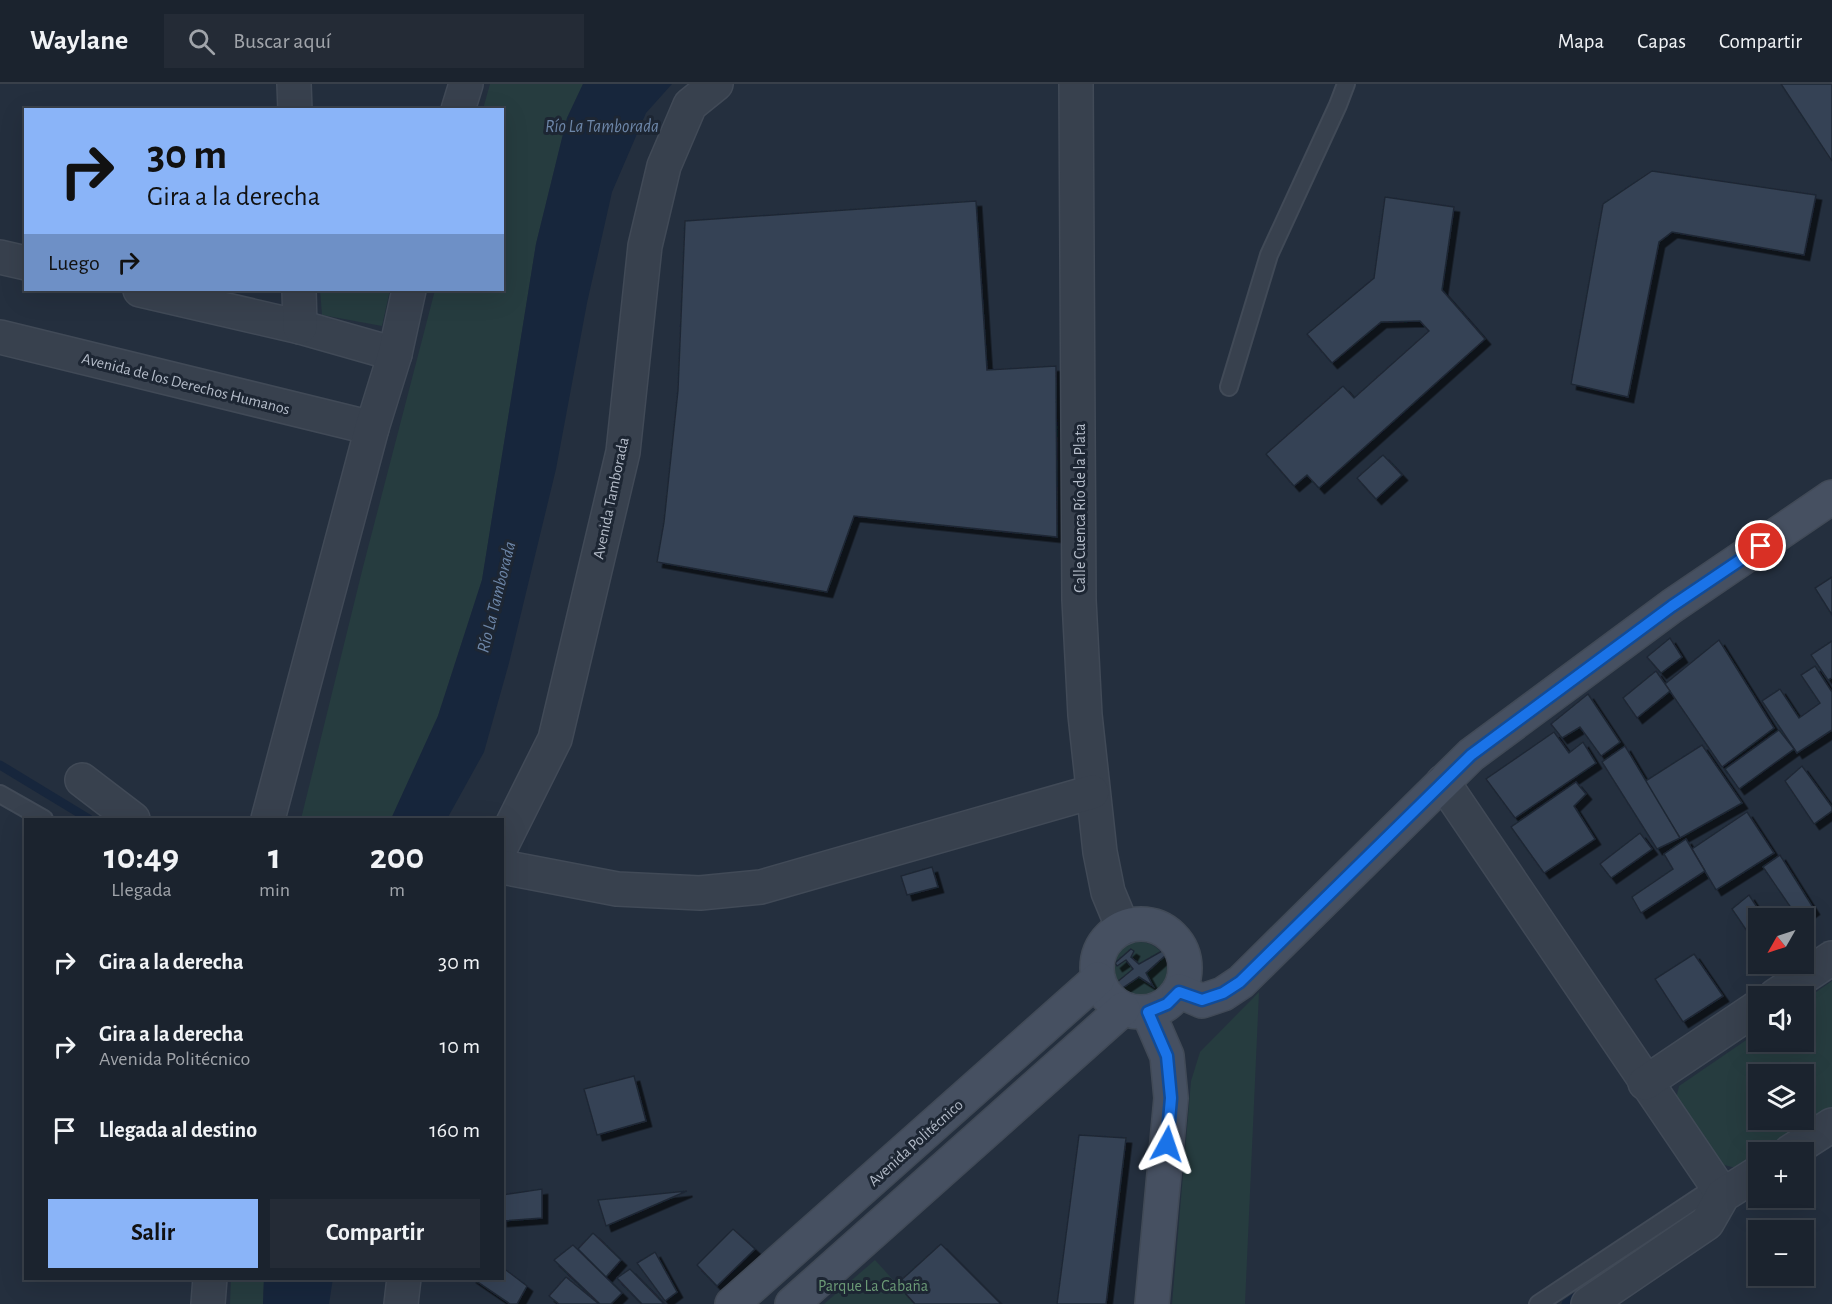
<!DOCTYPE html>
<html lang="es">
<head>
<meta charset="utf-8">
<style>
	:root { --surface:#1b232e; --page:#242b36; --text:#f1f3f6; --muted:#a0a4aa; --line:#39404a; --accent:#8ab4f8 }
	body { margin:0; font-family:"Alegreya Sans",sans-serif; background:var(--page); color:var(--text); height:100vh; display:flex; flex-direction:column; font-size:22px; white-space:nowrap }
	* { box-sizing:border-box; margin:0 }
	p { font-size:20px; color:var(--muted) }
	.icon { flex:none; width:33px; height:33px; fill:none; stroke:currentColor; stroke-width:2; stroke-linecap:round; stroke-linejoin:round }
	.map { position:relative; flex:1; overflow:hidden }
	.drawer { position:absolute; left:24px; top:734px; width:480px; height:462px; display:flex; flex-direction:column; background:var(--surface); border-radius:0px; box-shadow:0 6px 24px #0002,0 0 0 2px var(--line) }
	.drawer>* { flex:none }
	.top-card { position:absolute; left:24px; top:24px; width:480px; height:183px; border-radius:0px; box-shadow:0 6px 24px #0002,0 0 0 2px var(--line); background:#8ab4f8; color:#111; overflow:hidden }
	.needle { width:39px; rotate:231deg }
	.fabs { position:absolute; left:1748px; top:824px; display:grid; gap:12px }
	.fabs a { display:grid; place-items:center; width:66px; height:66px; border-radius:0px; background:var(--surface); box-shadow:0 6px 24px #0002,0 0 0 2px var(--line); font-size:30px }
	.pin { position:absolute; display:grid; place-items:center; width:51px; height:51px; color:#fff; margin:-26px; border:3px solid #fff; border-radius:50%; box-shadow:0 2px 6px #0007 }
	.me { position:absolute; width:66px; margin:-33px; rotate:5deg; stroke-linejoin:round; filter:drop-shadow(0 0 4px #0008) }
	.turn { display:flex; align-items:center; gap:21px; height:126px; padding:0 24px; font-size:27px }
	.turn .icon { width:78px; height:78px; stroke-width:2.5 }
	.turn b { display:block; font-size:42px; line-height:51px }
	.then { display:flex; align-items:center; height:57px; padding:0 24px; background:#0003; gap:12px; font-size:22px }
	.eta { display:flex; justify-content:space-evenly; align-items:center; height:102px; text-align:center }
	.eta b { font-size:36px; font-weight:700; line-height:42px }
	.primary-button { display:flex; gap:12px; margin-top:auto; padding:12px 24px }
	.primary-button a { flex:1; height:69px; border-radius:0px; background:var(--accent); color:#111; font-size:24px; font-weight:700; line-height:69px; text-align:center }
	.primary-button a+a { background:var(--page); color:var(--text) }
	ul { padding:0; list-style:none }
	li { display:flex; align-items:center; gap:18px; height:84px; padding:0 24px }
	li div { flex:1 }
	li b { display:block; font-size:22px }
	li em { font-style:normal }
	header { display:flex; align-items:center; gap:36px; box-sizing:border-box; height:84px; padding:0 30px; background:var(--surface); border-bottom:2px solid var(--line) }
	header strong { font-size:28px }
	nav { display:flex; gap:33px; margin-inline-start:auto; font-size:21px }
	.search { width:420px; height:54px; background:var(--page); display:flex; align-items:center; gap:15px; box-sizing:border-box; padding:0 21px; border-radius:0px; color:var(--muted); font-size:22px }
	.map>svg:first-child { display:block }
	.green { fill:#263c3f; fill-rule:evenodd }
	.water { fill:#17263c }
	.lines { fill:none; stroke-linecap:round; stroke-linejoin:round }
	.stream { stroke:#17263c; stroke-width:9 }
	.building { fill:#364354; stroke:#1f2835; stroke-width:1.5; filter:url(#shadow) }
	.service-casing { stroke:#414a57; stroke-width:20 }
	.minor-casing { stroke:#414a57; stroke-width:36 }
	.secondary-casing { stroke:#414a57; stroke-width:36 }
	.service { stroke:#38414e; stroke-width:16 }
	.minor { stroke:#38414e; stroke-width:33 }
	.secondary { stroke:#465061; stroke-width:33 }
	.route-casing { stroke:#114b97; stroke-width:15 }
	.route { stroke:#1a73e8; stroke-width:10 }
	.labels { text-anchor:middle; stroke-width:6; stroke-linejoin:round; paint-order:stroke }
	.street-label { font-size:16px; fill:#b4bcc9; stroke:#1d2633 }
	.park-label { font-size:16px; fill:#6b9a76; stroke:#1d2633 }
	.water-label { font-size:18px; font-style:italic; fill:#6d86a8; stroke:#1d2633 }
</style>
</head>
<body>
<header>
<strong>Waylane</strong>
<div class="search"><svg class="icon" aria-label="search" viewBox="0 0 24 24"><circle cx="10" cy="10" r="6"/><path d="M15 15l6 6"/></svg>Buscar aquí</div>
<nav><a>Mapa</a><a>Capas</a><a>Compartir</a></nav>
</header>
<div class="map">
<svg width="1832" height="1220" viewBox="0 0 1832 1220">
	<defs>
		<filter id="shadow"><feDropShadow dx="5.5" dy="5.5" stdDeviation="0" flood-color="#0009"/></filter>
	</defs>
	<rect width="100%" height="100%" fill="#242f3e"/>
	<g class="green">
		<polygon points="490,0 583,0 567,34 536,160 482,496 438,632 391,735 301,735 363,483 435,206 502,206 502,26 483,25"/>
		<polygon points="320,206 390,206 382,242 322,231"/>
		<circle cx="1140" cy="885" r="27"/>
		<path d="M1832 897V1027L1768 1068H1758V1074C1742 1084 1737 1086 1718 1079L1676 1015 1679 1002 1758 948V957H1803V917ZM1758 990H1803V1035H1758Z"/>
		<polygon points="1259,908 1245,1220 1172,1220 1191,997 1200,968"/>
		<polygon points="875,1176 915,1220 824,1220"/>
		<polygon points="231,1194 264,1194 263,1220 230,1220"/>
	</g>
	<g class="water">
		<polygon points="583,0 672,0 646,29 612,108 587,219 556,385 509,579 484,668 447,735 391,735 438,632 482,496 536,160 567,34"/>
		<polygon points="264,1194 333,1194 329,1220 263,1220"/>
	</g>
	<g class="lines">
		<g class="stream">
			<polyline points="0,681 89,735"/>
			<polyline points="1566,1220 1582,1209"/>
		</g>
	</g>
	<g class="building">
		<polygon points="1781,0 1832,0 1832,77"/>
		<polygon points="1652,87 1816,111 1804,171 1672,148 1659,158 1628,313 1571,300 1603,120"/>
		<polygon points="1385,113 1454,123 1442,206 1485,255 1319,404 1307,391 1294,402 1266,370 1343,302 1354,314 1429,247 1420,237 1381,238 1332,279 1307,250 1374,194"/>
		<polygon points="976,117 987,286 1056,282 1057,453 854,432 827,508 657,478 664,438 678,306 685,137"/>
		<polygon points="1383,371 1402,391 1376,415 1357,394"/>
		<polygon points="1832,493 1832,531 1815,504"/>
		<polygon points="1670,554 1682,573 1661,589 1647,573"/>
		<polygon points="1719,556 1774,644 1722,683 1665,600"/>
		<polygon points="1832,557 1832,594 1828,596 1811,571"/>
		<polygon points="1815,582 1832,608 1832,646 1797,669 1762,617 1780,605 1799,634 1820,619 1801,591"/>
		<polygon points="1656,587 1670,607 1637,634 1623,614"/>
		<polygon points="1588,610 1620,658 1601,672 1580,643 1562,654 1551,640"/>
		<polygon points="1779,646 1794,665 1739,705 1725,685"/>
		<polygon points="1554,648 1569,669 1583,658 1596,679 1515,734 1486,695"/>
		<polygon points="1702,661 1742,719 1680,754 1644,698"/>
		<polygon points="1625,662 1680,754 1657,765 1602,678"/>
		<polygon points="1802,682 1832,723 1832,727 1814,740 1785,697"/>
		<polygon points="1576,698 1586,710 1574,722 1595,755 1544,789 1511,743"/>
		<polygon points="1747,728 1774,769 1716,806 1692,765"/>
		<polygon points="1640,749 1652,765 1611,794 1600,780"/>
		<polygon points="1686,755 1705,787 1641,829 1632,813 1673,785 1664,770"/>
		<polygon points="1780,771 1814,825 1802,834 1798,834 1763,783"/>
		<polygon points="932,783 938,803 907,811 901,792"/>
		<polygon points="1749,811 1764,834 1758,834 1758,844 1749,850 1732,825"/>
		<polygon points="1131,865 1134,867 1131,873 1139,880 1162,867 1166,871 1146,889 1153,902 1139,893 1121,905 1116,899 1133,885 1126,876 1117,882 1115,879"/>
		<polygon points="1694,870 1723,912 1683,938 1655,895"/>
		<polygon points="634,992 646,1037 597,1051 584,1005"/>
		<polygon points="1079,1051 1126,1054 1106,1220 1057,1220"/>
		<polygon points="542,1105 542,1134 502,1137 502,1111"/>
		<polygon points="687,1107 606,1142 598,1116"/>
		<polygon points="733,1145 755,1165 717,1202 697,1181"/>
		<polygon points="593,1149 621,1176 606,1193 578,1165"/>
		<polygon points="941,1160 1001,1220 915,1220 897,1200"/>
		<polygon points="573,1161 622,1209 611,1220 600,1220 554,1176"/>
		<polygon points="655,1168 677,1208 665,1217 637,1179"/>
		<polygon points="502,1183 527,1202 517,1220 510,1220 472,1194 502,1194"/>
		<polygon points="630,1185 664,1220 642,1220 617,1194"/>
		<polygon points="566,1193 599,1220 559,1220 549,1212"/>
	</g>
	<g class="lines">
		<g class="service-casing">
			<g id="service">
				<polyline points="1229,303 1269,171 1338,21 1346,0"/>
				<polyline points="0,710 44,735"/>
				<polyline points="1538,1220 1716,1102"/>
			</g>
		</g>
		<g class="minor-casing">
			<g id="minor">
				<polyline points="294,0 295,26"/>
				<polyline points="1076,0 1079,516 1085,631 1100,768 1108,808 1123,844"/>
				<polyline points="458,26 466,0"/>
				<polyline points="0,173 26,179"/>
				<polyline points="140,206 300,243 395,270"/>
				<polyline points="299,206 300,243"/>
				<polyline points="0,253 372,344"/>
				<polyline points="82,696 133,735"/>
				<polyline points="1443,698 1723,1111"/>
				<polyline points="268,735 372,344 395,270 409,206"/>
				<polyline points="502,761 555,655 623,368 645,162 664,82 690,21 716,0"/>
				<polyline points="502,783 617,805 700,809 761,803 1092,708"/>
				<polyline points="1775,912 1832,874"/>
				<polyline points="1645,999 1758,923"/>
				<polyline points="1790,1068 1832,1041"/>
				<polyline points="208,1220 210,1194"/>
				<polyline points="401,1220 404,1194"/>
				<polyline points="1588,1220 1707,1139 1723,1111 1758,1089"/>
			</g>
		</g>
		<g class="secondary-casing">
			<g id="secondary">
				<circle cx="1141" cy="884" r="44"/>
				<polyline points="1179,907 1202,917 1223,910 1241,898 1471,671 1672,522 1832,413"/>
				<polyline points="1148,928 1167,972 1171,1014 1152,1220"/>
				<polyline points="732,1220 1098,895"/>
				<polyline points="792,1220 1123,925"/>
			</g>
		</g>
		<use href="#service" class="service"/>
		<use href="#minor" class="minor"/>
		<use href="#secondary" class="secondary"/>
	</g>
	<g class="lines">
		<g class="route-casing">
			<polyline id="route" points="1167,1060 1171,1014 1167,972 1148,928 1167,920 1179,908 1202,916 1223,909 1240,898 1471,671 1672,522 1761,462"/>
		</g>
		<use href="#route" class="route"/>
	</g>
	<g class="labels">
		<g class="street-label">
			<text transform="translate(186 299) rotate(14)" y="6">Avenida de los Derechos Humanos</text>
			<text transform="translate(610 414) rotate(-78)" y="6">Avenida Tamborada</text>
			<text transform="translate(1079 424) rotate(-90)" y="6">Calle Cuenca Río de la Plata</text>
			<text transform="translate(915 1058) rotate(-42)" y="6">Avenida Politécnico</text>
		</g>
		<g class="park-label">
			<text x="873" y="1207">Parque La Cabaña</text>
		</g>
		<g class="water-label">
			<text x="602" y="48">Río La Tamborada</text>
			<text transform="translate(496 513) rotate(-76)" y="6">Río La Tamborada</text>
		</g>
	</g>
</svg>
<div class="fabs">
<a><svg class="needle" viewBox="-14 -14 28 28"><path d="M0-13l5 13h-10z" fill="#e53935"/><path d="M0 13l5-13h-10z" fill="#a0a4aa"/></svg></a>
<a><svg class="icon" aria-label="sound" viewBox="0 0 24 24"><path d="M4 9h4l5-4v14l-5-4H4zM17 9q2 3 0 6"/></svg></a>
<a><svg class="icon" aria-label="layers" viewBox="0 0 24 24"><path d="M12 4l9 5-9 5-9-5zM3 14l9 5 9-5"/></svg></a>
<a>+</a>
<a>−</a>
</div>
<div class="pin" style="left:1761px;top:462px;background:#d93025"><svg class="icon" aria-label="arrive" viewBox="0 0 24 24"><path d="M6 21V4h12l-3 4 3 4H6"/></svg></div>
<svg class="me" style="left:1167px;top:1060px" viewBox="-20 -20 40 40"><path d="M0-17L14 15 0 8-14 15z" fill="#1a73e8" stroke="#fff" stroke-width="4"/></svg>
<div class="top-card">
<div class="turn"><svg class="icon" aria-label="right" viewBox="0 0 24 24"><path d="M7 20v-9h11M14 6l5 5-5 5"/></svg><div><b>30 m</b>Gira a la derecha</div></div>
<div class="then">Luego<svg class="icon" aria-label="right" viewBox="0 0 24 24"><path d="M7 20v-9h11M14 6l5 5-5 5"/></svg></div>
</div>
<section class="drawer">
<div class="eta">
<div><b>10:49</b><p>Llegada</p></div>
<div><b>1</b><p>min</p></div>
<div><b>200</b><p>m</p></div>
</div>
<ul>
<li><svg class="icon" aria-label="right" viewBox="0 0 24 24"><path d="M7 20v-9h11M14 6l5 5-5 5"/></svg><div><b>Gira a la derecha</b></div><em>30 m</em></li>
<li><svg class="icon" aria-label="right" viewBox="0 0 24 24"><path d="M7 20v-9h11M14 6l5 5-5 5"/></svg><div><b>Gira a la derecha</b><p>Avenida Politécnico</p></div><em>10 m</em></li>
<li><svg class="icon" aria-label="arrive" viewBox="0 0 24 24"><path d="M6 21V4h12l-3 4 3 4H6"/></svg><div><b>Llegada al destino</b></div><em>160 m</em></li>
</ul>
<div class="primary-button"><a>Salir</a><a>Compartir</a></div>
</section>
</div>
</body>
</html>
